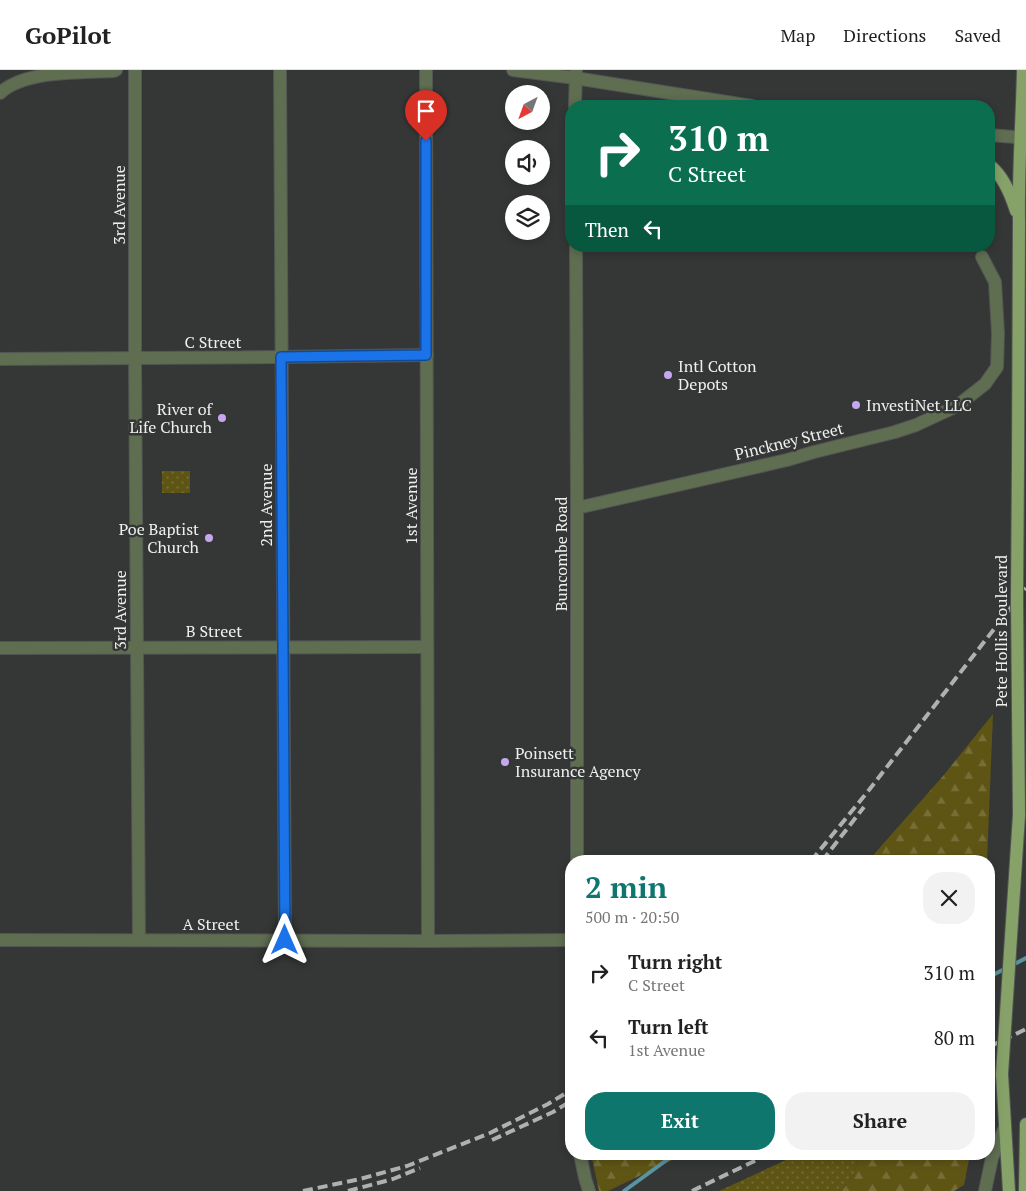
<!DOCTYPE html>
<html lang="en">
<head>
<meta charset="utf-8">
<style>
	:root { --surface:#fff; --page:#f2f2f2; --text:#222; --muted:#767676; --line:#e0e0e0; --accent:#0f766e }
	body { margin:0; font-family:"PT Serif",serif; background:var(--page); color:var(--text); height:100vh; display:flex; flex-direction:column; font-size:19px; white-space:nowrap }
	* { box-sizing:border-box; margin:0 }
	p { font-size:16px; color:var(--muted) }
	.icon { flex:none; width:28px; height:28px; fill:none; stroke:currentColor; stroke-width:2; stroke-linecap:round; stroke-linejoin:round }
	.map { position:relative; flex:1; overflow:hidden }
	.sheet { position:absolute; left:565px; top:785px; width:430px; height:305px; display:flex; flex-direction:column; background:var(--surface); border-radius:20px; box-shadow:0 2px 8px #0003 }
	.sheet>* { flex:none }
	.guide { position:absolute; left:565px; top:30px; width:430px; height:152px; border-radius:20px; box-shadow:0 2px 8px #0003; background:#0b6e4f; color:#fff; overflow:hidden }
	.needle { width:32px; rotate:221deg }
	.tools { position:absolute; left:505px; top:15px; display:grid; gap:10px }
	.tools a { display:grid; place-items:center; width:45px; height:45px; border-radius:50%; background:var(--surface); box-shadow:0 2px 8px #0003; font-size:25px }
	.pin { position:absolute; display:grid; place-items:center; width:42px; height:42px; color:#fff; margin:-51px -21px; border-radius:50% 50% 50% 0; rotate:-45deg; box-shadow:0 0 5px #0007 }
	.pin .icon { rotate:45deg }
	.me { position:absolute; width:55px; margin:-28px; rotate:0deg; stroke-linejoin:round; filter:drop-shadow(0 0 4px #0008) }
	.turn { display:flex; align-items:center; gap:18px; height:105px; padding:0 20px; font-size:22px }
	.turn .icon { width:65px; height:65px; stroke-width:2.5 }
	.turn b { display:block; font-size:35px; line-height:42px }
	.then { display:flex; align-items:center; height:48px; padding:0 20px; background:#0003; gap:10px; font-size:19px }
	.round { display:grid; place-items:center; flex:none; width:52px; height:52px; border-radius:20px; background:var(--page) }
	.head { display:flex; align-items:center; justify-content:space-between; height:85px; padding:0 20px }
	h1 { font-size:30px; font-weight:700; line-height:38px; color:var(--accent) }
	.cta { display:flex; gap:10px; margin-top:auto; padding:10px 20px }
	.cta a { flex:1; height:58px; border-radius:20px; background:var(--accent); color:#fff; font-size:20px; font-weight:700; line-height:58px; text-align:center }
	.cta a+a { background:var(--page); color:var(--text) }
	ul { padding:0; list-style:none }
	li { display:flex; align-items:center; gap:15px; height:65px; padding:0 20px }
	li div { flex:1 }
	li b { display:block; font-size:19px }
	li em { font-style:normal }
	header { display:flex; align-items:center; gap:30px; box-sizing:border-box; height:70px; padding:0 25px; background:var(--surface); border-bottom:1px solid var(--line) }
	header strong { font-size:24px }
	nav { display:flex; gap:28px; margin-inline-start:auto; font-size:18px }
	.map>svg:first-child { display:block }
	.green { fill:url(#green-dots) }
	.forest { fill:url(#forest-firs) }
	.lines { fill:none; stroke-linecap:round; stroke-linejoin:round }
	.stream { stroke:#5894a1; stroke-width:4 }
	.minor-casing { stroke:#525553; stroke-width:14 }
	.major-casing { stroke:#525553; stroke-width:14 }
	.minor { stroke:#5f6d51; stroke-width:12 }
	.major { stroke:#86a269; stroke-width:12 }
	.rail { stroke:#afb1b0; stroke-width:4; stroke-dasharray:10 5; stroke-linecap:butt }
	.major-bridge-casing { stroke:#525553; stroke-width:14; stroke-linecap:butt }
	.major-bridge { stroke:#86a269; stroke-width:12 }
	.route-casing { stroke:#114b97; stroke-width:12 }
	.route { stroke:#1a73e8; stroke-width:9 }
	.poi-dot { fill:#c7a6f0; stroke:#343735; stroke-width:2 }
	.labels { text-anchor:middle; stroke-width:5; stroke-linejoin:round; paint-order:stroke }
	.street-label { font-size:16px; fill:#eef0ef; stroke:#343735 }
	.poi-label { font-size:16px; fill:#eef0ef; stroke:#343735; text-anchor:start }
</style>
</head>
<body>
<header>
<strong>GoPilot</strong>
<nav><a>Map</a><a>Directions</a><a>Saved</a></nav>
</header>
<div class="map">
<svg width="1026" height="1121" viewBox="0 0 1026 1121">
	<defs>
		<pattern id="green-dots" width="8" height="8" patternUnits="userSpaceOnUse" patternTransform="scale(1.25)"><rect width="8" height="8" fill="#5e5515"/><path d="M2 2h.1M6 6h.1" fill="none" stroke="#756e37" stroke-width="1.8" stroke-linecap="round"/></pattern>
		<pattern id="forest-firs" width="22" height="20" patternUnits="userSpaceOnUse" patternTransform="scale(1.25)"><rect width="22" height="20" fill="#5e5515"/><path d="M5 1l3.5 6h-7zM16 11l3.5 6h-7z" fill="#756e37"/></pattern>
	</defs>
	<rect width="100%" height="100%" fill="#343735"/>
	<g class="green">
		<rect x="162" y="401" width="28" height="22"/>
		<polygon points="799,1084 859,1084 854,1105 842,1121 719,1121"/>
	</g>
	<g class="forest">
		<polygon points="993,644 987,791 868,791 943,706"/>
		<polygon points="591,1084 685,1084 608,1121 599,1121"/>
		<polygon points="859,1084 970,1084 964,1115 954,1121 842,1121 854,1105"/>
	</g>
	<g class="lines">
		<g class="stream">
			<polyline points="989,907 1026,888"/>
			<polyline points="624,1121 675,1084"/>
		</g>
		<g class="minor-casing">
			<g id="minor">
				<polyline points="135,0 135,289 139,870"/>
				<polyline points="280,0 285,870"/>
				<polyline points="426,0 428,871"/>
				<polyline points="513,0 575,8 752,36"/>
				<path d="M0 23C25 0 79 3 113 1L116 0"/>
				<polyline points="575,36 576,0"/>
				<polyline points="989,65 1026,68"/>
				<polyline points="576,176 577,438 577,791"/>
				<polyline points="0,289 281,287 427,285"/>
				<polyline points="577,438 787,390 814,382 895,362 916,355 957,336 985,314 997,297 998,263 995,212 982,187"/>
				<polyline points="0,578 427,577"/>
				<polyline points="0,870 428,871 571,870"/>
				<polyline points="580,1084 585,1108 589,1121"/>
				<polyline points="985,1121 992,1088 1005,1057"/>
			</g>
		</g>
		<g class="major-casing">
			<g id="major">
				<path d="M989 95C1003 105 1011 125 1016 141"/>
				<path d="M1018 393 1019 151C1018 101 1022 50 1023 0"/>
				<polyline points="1002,1004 1009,1121"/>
				<polyline points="1025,1121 1026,1054"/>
			</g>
		</g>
		<use href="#minor" class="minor"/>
		<use href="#major" class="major"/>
		<g class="rail">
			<polyline points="811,791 869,720 1026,518"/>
			<polyline points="822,791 864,737"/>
			<polyline points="989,977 1026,959"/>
			<polyline points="492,1070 553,1042 571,1031"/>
			<polyline points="303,1121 360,1109 407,1096 490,1063 548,1034 571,1020"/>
			<polyline points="348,1121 393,1109 420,1098"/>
			<polyline points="692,1121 769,1084"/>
		</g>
		<g class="major-bridge-casing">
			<polyline id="major-bridge" points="1002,1004 1019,745 1017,529 1018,393"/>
		</g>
		<use href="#major-bridge" class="major-bridge"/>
	</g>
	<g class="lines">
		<g class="route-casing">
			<polyline id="route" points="285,870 281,287 426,285 426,71"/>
		</g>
		<use href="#route" class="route"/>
	</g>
	<g class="poi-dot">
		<circle cx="668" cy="305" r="5"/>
		<circle cx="856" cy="335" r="5"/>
		<circle cx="222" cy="348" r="5"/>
		<circle cx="209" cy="468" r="5"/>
		<circle cx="505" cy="692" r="5"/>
	</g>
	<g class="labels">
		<g class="street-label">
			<text transform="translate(119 135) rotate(-90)" y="6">3rd Avenue</text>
			<text x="213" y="278">C Street</text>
			<text transform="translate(789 371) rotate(-14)" y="6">Pinckney Street</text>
			<text transform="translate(266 435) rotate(-90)" y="6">2nd Avenue</text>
			<text transform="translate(411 436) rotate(-90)" y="6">1st Avenue</text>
			<text transform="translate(561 484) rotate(-90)" y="6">Buncombe Road</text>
			<text transform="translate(120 540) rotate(-90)" y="6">3rd Avenue</text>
			<text x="214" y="567">B Street</text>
			<text transform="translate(1001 561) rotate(-90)" y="6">Pete Hollis Boulevard</text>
			<text x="211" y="860">A Street</text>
		</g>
		<g class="poi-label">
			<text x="678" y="302">Intl Cotton<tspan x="678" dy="18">Depots</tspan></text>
			<text x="866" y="341">InvestiNet LLC</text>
			<text x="212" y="345" text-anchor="end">River of<tspan x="212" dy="18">Life Church</tspan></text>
			<text x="199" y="465" text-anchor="end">Poe Baptist<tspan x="199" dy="18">Church</tspan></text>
			<text x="515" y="689">Poinsett<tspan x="515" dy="18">Insurance Agency</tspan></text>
		</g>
	</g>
</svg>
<div class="tools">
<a><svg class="needle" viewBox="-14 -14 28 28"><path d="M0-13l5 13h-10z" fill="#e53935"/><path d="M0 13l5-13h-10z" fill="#767676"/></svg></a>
<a><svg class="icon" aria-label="sound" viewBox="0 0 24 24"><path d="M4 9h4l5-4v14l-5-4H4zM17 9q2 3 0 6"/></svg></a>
<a><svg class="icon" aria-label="layers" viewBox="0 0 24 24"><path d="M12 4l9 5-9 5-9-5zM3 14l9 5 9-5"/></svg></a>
</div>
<div class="pin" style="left:426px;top:71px;background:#d93025"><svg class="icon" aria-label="arrive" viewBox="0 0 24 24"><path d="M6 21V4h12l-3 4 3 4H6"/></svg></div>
<svg class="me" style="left:285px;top:870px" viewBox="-20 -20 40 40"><path d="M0-17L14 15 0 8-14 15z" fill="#1a73e8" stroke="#fff" stroke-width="4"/></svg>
<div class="guide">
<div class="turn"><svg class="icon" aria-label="right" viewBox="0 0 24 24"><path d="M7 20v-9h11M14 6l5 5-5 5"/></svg><div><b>310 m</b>C Street</div></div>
<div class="then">Then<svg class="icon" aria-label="left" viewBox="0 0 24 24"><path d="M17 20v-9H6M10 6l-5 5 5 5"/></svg></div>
</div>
<section class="sheet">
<div class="head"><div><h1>2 min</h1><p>500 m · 20:50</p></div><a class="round"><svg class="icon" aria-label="close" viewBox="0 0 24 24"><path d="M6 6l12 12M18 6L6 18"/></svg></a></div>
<ul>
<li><svg class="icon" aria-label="right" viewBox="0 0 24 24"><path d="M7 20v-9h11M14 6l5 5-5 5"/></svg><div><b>Turn right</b><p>C Street</p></div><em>310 m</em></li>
<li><svg class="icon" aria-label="left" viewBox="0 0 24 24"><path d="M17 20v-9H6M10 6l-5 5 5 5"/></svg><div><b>Turn left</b><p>1st Avenue</p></div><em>80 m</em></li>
</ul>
<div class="cta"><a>Exit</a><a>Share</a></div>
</section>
</div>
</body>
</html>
